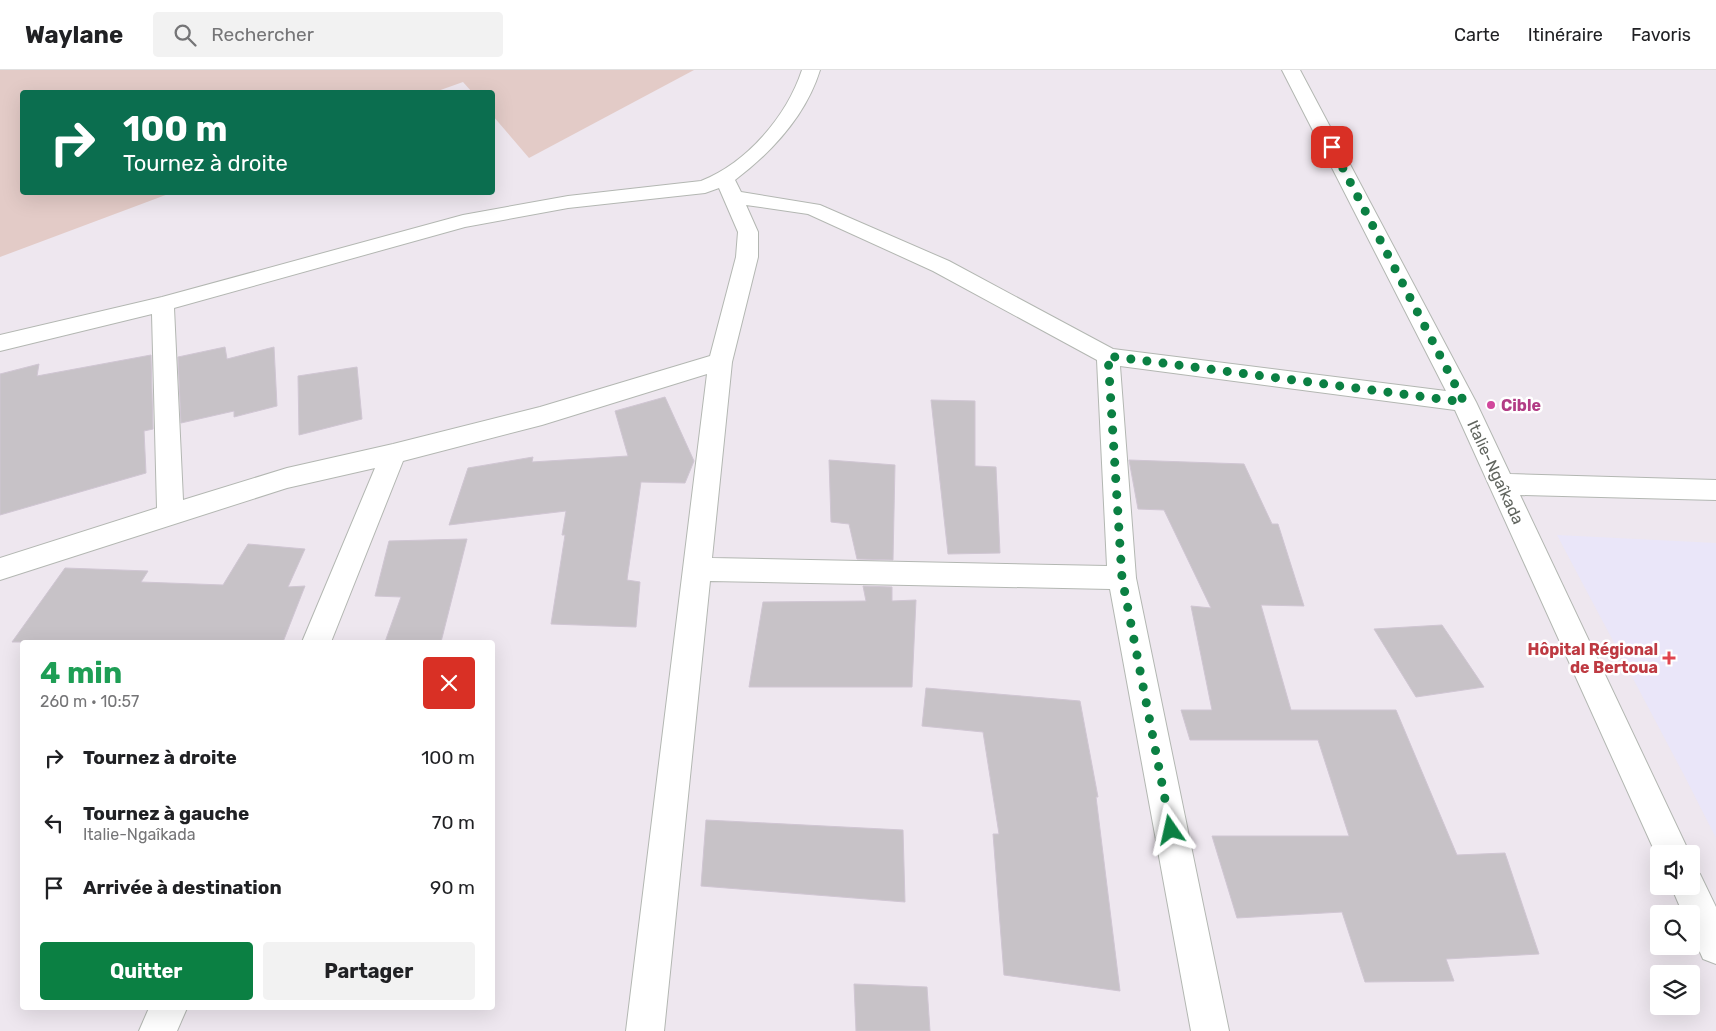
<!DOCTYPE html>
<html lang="fr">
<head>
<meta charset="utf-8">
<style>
	:root { --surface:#fff; --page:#f2f2f2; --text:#202124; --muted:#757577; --line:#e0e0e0; --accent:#0b8043 }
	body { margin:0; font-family:Rubik,sans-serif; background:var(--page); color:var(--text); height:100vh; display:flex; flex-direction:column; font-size:19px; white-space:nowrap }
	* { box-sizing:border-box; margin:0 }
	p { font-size:16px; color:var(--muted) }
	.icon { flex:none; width:28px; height:28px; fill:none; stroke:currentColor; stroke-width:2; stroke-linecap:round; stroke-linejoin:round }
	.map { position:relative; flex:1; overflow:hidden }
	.side { position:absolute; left:20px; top:570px; width:475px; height:370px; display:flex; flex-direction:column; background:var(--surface); border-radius:5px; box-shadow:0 5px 20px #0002 }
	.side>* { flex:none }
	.top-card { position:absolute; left:20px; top:20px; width:475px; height:105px; border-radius:5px; box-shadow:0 5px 20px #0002; background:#0b6e4f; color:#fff; overflow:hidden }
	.fabs { position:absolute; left:1650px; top:775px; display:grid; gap:10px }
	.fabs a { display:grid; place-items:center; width:50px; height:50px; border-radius:5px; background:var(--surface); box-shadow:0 5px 20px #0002; font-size:25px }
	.pin { position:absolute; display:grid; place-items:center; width:42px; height:42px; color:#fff; margin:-21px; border-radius:10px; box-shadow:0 2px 8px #0006 }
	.me { position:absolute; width:55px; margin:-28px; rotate:349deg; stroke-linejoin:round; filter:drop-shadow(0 0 4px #0008) }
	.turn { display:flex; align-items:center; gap:18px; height:105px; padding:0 20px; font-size:22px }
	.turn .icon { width:65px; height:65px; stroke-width:2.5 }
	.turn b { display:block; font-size:35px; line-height:42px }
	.round { display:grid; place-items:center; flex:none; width:52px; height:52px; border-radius:5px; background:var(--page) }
	.head { display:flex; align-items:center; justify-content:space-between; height:85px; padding:0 20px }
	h1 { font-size:30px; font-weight:700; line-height:38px; color:#1e9e55 }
	.primary-button { display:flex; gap:10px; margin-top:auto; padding:10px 20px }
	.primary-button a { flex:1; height:58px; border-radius:5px; background:var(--accent); color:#fff; font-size:20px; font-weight:700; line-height:58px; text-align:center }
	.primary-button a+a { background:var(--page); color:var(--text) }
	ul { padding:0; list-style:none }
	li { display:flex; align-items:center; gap:15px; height:65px; padding:0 20px }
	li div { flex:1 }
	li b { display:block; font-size:19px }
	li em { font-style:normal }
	header { display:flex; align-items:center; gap:30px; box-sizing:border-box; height:70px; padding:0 25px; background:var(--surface); border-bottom:1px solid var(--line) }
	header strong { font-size:24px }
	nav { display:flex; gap:28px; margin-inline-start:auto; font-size:18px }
	.search { width:350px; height:45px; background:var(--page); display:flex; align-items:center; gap:12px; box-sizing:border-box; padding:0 18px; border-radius:5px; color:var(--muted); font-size:19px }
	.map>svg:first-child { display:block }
	.medical { fill:#eae6f9 }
	.green { fill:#e3cbc7 }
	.building { fill:#c7c2c7; stroke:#d0c6d3 }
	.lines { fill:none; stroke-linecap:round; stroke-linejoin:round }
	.minor-casing { stroke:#b3b7b2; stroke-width:2 }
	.minor { fill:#fff; fill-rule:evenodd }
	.route { stroke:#0b8043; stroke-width:9; stroke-dasharray:0 16.2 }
	.hotel-dot { fill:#d1479c; stroke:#fff; stroke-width:2 }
	.health-dot { fill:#e0444e; stroke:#fff; stroke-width:2 }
	.labels { text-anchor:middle; stroke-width:5; stroke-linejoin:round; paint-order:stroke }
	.hotel-label { font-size:16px; font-weight:bold; fill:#b23c85; stroke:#fff; text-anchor:start }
	.street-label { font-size:16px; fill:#61655f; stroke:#fff }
	.health-label { font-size:16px; font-weight:bold; fill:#be3a42; stroke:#fff; text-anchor:end }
</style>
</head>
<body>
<header>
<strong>Waylane</strong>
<div class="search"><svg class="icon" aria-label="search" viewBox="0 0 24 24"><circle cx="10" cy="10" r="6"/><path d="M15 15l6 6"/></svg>Rechercher</div>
<nav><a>Carte</a><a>Itinéraire</a><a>Favoris</a></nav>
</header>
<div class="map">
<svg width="1716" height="961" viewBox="0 0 1716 961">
	<rect width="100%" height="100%" fill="#eee7ef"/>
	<polygon class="medical" points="1557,465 1716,473 1716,768 1683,703"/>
	<polygon class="green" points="0,0 694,0 529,88 493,46 492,22 472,22 463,12 435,22 22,22 22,122 171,123 0,187"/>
	<g class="building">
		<polygon points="225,277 227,289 274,277 277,336 234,347 234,341 181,353 178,287"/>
		<polygon points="151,285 153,359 144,361 146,403 0,445 0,304 39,294 37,306"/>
		<polygon points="357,297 362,349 299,365 298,306"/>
		<polygon points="665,327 694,391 685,413 641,412 627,510 640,512 636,557 551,554 565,465 562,465 566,441 449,455 468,398 533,387 532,392 628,386 615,341"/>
		<polygon points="931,330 975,331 975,396 996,397 1000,483 948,484"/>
		<polygon points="829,390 895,395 893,490 857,489 849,454 831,452"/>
		<polygon points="1129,390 1244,394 1272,454 1278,454 1304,536 1261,535 1291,640 1396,640 1457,785 1505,783 1539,884 1446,889 1454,911 1365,912 1342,842 1237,848 1212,766 1349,766 1318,670 1190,670 1181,640 1212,640 1191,536 1211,538 1164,440 1138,439"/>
		<polygon points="467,469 441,572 385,572 401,527 375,526 389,471"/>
		<polygon points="248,474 305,479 288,517 305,516 283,572 12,572 65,498 148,501 141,512 223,515"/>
		<polygon points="863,516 892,517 892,531 916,530 912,617 749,617 763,532 866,531"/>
		<polygon points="1442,555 1484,617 1416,627 1374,559"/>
		<polygon points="926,618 1080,631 1098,727 1096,727 1120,921 1004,905 993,764 999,764 983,662 922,656"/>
		<polygon points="706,750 903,760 905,832 701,816"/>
		<polygon points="854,914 927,917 930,961 856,961"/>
	</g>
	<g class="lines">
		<g class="minor-casing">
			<g id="minor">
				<path d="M802 0H820C806 45 772 82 735 110L741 122 820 135 949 191 1113 279 1446 321 1282 0H1300L1476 332 1510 404 1716 410V430L1520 425 1690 784H1659V791L1455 340 1120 296 1136 508 1229 961H1191L1110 519 710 511 664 961H626L707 304 542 355 403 391 331 572H302L375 398 287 418 0 510V488L157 438 152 244 0 281V265L162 227 463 145 568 126 701 111C747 93 787 46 802 0ZM719 118 738 162 736 187 710 286 540 337 393 374 287 398 183 430 174 238 465 157 568 138 705 123ZM746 135 808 144 933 201 1097 290 1107 496 712 488 732 292 758 187V162Z"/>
				<polygon points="1691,800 1700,804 1716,837 1716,894 1703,889 1691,862 1691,844 1683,844 1671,816 1691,816"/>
				<polygon points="149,938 187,938 177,961 139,961"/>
			</g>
		</g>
		<use href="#minor" class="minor"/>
	</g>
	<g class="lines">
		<polyline class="route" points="1171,760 1122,508 1108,286 1464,332 1332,77"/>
	</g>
	<circle class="hotel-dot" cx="1491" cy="335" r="5"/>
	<path class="health-dot" d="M1666.5 580.5h5v5h5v5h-5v5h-5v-5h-5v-5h5z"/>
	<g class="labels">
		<g class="hotel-label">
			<text x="1501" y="341">Cible</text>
		</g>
		<g class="street-label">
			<text transform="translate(1496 402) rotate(65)" y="6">Italie-Ngaîkada</text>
		</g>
		<g class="health-label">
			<text x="1658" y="585">Hôpital Régional<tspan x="1658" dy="18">de Bertoua</tspan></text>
		</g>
	</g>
</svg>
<div class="fabs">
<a><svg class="icon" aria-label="sound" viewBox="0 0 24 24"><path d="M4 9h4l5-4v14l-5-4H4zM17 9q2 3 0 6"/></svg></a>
<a><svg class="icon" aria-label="search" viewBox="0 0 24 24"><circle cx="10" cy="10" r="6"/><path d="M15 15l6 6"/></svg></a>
<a><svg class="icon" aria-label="layers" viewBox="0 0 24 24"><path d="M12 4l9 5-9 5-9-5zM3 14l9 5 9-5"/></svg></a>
</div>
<div class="pin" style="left:1332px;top:77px;background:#d93025"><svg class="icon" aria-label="arrive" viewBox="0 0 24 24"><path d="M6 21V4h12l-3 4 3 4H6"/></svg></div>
<svg class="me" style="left:1171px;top:760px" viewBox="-20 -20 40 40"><path d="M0-17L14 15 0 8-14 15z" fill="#0b8043" stroke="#fff" stroke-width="4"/></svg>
<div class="top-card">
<div class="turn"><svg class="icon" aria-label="right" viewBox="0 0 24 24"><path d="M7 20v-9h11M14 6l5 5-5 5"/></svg><div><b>100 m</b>Tournez à droite</div></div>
</div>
<section class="side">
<div class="head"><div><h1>4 min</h1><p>260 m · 10:57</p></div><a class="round" style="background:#d93025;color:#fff"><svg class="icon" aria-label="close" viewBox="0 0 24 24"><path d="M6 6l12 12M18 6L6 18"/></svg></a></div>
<ul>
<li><svg class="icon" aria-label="right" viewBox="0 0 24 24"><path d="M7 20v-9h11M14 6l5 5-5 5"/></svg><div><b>Tournez à droite</b></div><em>100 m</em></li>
<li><svg class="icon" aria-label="left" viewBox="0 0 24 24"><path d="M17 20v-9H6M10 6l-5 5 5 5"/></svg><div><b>Tournez à gauche</b><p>Italie-Ngaîkada</p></div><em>70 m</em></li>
<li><svg class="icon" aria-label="arrive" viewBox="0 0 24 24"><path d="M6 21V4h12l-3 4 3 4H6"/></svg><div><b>Arrivée à destination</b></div><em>90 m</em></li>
</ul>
<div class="primary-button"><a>Quitter</a><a>Partager</a></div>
</section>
</div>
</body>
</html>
